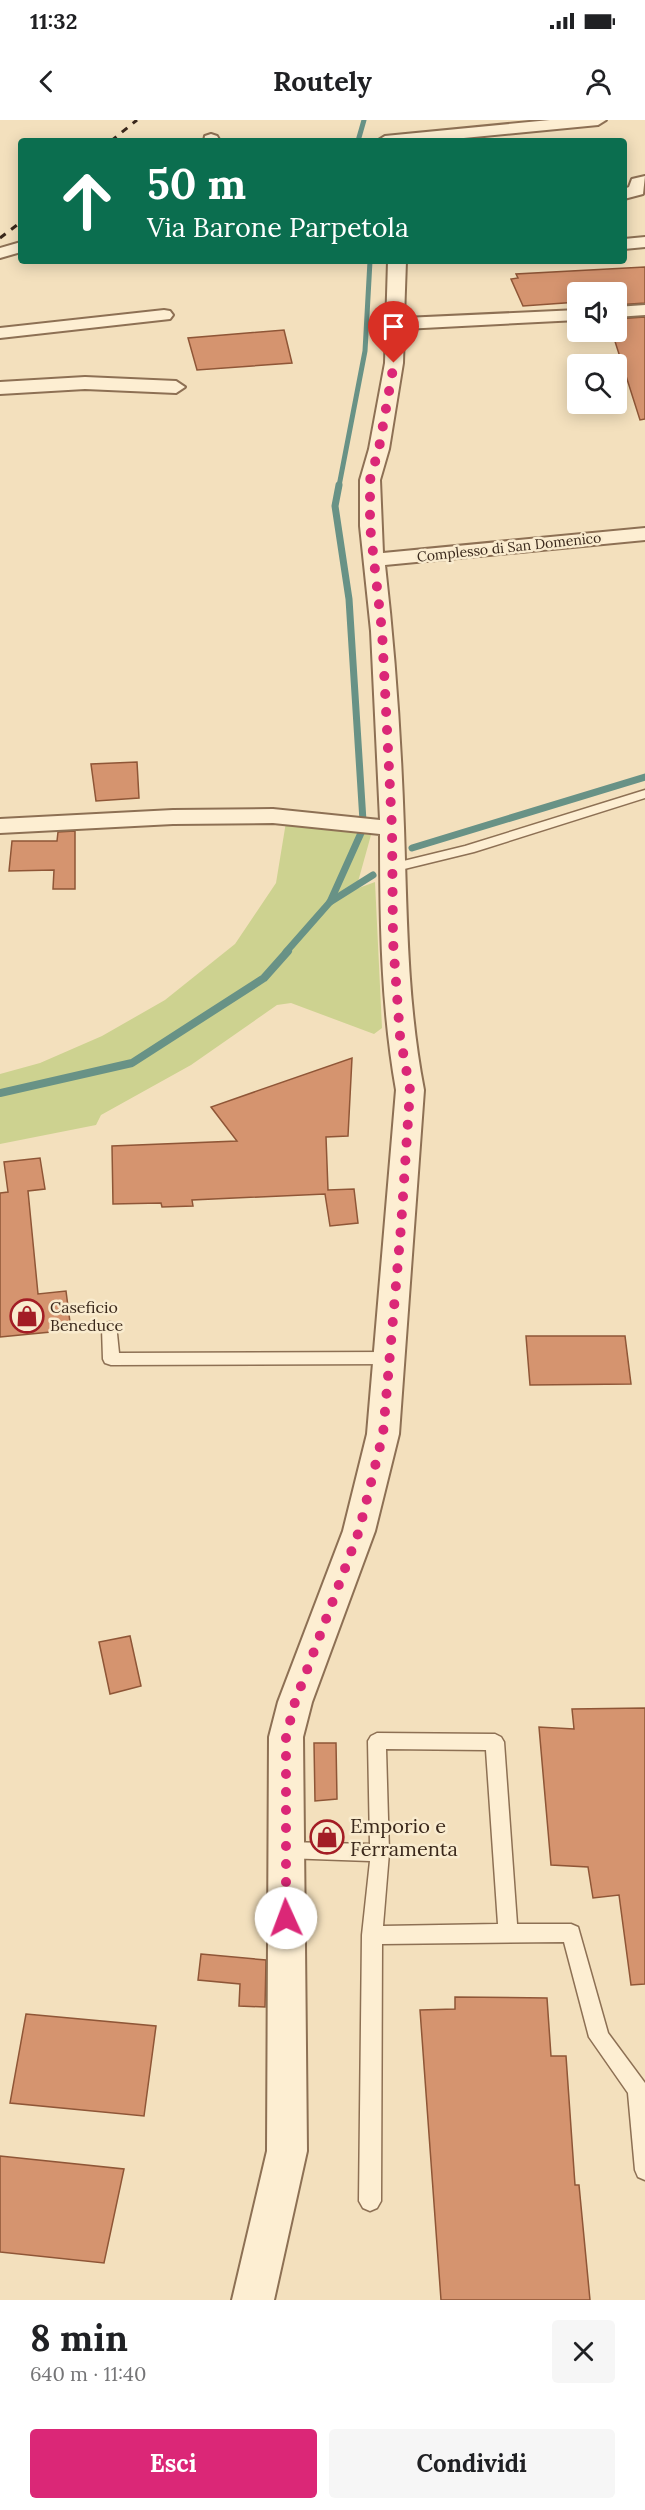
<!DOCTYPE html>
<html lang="it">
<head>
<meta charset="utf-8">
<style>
	:root { --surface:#fff; --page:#f6f6f6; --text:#202124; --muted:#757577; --accent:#db2777 }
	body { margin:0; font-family:Lora,serif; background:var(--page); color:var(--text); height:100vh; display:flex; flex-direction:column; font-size:22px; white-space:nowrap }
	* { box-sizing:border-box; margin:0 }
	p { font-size:20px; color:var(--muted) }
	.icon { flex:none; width:33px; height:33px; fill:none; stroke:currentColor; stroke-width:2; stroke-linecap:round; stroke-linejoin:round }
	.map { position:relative; height:2180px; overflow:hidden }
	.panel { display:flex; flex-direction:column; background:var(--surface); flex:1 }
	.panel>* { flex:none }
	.hud { position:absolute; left:18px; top:18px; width:609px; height:126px; border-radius:6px; box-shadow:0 3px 15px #0003; background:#0b6e4f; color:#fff; overflow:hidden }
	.buttons { position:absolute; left:567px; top:162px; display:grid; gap:12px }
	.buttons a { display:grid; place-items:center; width:60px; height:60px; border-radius:6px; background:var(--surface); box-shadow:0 3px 15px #0003; font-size:30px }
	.pin { position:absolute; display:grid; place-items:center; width:51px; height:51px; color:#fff; margin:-62px -26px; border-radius:50% 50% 50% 0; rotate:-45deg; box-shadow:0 0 6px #0007 }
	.pin .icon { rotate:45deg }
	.me { position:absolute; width:66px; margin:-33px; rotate:358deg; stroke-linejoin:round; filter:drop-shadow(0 0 4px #0008) }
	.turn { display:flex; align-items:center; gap:21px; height:126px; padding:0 30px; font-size:27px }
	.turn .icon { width:78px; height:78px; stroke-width:2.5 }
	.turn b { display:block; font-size:42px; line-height:51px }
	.round { display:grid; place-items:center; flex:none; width:63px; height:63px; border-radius:6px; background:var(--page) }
	.head { display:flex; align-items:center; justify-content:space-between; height:102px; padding:0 30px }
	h1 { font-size:36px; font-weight:700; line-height:45px }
	.cta { display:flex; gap:12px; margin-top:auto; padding:12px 30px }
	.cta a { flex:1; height:69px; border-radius:6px; background:var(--accent); color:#fff; font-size:24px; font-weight:700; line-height:69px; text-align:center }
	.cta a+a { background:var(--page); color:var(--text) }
	.status { display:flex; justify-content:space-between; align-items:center; height:42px; padding:0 30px; background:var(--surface); direction:ltr }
	.status svg { height:16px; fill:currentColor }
	header { display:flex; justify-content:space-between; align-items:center; height:78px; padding:0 30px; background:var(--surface); font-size:27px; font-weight:700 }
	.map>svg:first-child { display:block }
	.green { fill:#cdd290 }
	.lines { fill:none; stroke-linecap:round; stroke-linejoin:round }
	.stream-far2 { stroke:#689286; stroke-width:5 }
	.stream-far1 { stroke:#689286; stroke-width:7 }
	.stream { stroke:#689286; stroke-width:8 }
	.building { fill:#d5946f; stroke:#8f5637; stroke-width:1.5 }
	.lane-casing { stroke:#8d7054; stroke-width:3 }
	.street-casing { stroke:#8d7054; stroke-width:4 }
	.lane { fill:#fdeed2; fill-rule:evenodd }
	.street { fill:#fdeed2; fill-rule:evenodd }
	.rail { stroke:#3a281b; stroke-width:3; stroke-dasharray:7 7; stroke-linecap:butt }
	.route { stroke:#db2777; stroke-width:10; stroke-dasharray:0 18 }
	.labels { text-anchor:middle; stroke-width:5; stroke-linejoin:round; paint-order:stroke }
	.far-street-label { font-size:14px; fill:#3a281b; stroke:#f9ebce }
	.poi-label { font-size:16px; fill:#3a281b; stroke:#f9ebce; text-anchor:start }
	.near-poi-label { font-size:20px; fill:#3a281b; stroke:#f9ebce; text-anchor:start }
</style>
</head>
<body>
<div class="status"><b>11:32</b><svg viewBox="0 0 49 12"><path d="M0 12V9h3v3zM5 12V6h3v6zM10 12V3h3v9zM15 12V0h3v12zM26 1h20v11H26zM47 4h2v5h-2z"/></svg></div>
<header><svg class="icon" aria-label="back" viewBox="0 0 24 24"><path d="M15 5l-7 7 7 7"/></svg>Routely<svg class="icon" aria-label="person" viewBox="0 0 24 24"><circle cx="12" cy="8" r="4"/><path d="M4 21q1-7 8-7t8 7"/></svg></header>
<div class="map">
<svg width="645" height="2180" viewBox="0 0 645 2180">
	<rect width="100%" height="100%" fill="#f3e0bd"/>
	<polygon class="green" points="286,702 371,715 356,769 375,762 382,908 374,914 291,883 277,885 191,945 101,995 96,1005 0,1024 0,954 40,943 102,916 165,880 235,824 276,763"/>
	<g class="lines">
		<g class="stream-far2">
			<polyline points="358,21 364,0"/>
			<polyline points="339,366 365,231 370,141"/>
		</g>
		<g class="stream-far1">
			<polyline points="339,365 335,386 349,479 363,701"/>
			<polyline points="412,728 645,657"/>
			<polyline points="330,782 373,755"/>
			<polyline points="286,832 330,782 361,713"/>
		</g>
		<polyline class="stream" points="0,973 132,943 264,858 288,831"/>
	</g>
	<g class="building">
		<polygon points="645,147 645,183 616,185 616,172 578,172 578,182 523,186 511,159 518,158 516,154"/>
		<polygon points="645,197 645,299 640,300 612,212 616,212 616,199"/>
		<polygon points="284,210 292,243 197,250 188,218"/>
		<polygon points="137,642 139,678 96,681 91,644"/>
		<polygon points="75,711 75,769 53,769 54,750 9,751 12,721 57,721 58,712"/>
		<polygon points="352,938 348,1016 326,1017 328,1070 354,1069 358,1103 330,1106 325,1074 192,1080 193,1086 162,1087 161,1083 113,1084 112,1026 237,1021 211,987"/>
		<polygon points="40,1038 45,1069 28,1071 38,1174 66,1171 71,1210 0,1217 0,1073 8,1072 4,1042"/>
		<polygon points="526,1216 625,1216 631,1264 530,1265"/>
		<polygon points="130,1516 141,1566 110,1574 99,1522"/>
		<polygon points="645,1588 645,1864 631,1865 619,1775 593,1778 588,1747 551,1745 539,1607 574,1609 572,1589"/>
		<polygon points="314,1623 336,1623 337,1679 315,1681"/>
		<polygon points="201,1834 266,1840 265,1887 239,1886 240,1864 198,1860"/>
		<polygon points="455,1877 547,1878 551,1936 566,1936 575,2065 579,2065 590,2180 441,2180 420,1890 455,1889"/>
		<polygon points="26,1894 156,1906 144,1996 10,1983"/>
		<polygon points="0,2036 124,2049 104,2143 0,2132"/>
	</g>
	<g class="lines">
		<g class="lane-casing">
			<g id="lane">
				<polygon points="645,670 645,678 474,732 392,752 386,748 387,745 465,726"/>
				<polygon points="110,1202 116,1204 119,1233 389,1232 395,1234 397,1238 395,1242 389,1244 111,1245 105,1243 103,1239 102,1208 104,1204"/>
				<path d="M377 1613 495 1614 501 1617 504 1622 517 1804H571L578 1807 608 1913 645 1963V2060L638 2057 635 2050 628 1973 589 1917 564 1822 382 1824 381 2081 377 2088 370 2091 363 2088 359 2081 362 1815 370 1741 284 1738 277 1736 275 1730 277 1724 284 1722 370 1724 368 1621 371 1616ZM386 1629 486 1630 498 1804 383 1806 389 1733Z"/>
			</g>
		</g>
		<g class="street-casing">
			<g id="street">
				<polygon points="550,0 606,0 598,5 433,21 377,21 385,16"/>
				<polygon points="211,14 217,16 220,21 204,21 205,16"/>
				<polygon points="645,56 643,74 624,79 624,69 629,67 632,59"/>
				<polygon points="645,117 645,127 624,129 624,119"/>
				<polygon points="21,122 21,132 0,138 0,128"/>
				<path d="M388 141H406L404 198 578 190V200L404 209 403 243 389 329 380 360 383 433 645 408V420L385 445C395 532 401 620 404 708 407 797 407 882 424 970L399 1314 375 1411 312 1582 303 1617 307 2031 274 2180H232L267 2031 269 1617 278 1582 343 1411 367 1314 396 970C381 885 380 800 380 714L273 703 173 704 0 713V699L173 690 273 689 380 700 371 511 360 406V360L369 329 385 243Z"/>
				<polygon points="645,185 645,195 616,197 616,187"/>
				<polygon points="164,190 170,191 173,195 170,199 0,218 0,208"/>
				<polygon points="85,257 176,261 185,267 176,273 85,269 0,274 0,262"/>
			</g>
		</g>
		<use href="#lane" class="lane"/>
		<use href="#street" class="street"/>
		<g class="rail">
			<polyline points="111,21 137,0"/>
			<polyline points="0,118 21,102"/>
		</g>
	</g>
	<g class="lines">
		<polyline class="route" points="286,1798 286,1617 295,1582 359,1411 383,1314 401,1107 410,970 400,916 393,821 392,708 382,511 370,406 370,360 379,328 394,243"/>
	</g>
	<defs>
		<g id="shop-ring" transform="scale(1.725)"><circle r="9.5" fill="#f9ebce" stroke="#a31d25" stroke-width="1.5"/><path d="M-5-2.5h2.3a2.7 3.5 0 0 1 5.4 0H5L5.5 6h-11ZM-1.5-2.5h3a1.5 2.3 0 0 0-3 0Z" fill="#a31d25"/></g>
	</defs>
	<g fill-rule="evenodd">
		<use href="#shop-ring" x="27" y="1196"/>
		<use href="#shop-ring" x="327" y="1717"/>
	</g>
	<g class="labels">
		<g class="far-street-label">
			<text transform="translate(509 427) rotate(-6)" y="5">Complesso di San Domenico</text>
		</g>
		<g class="poi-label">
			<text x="50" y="1193">Caseficio<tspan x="50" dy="18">Beneduce</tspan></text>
		</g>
		<g class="near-poi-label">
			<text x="350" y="1713">Emporio e<tspan x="350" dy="23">Ferramenta</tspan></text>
		</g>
	</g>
</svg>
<div class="buttons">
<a><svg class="icon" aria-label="sound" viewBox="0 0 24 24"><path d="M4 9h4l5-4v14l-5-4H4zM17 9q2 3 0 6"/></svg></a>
<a><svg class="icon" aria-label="search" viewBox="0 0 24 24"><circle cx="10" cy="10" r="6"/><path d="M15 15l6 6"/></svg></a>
</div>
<div class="pin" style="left:394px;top:243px;background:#d93025"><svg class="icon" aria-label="arrive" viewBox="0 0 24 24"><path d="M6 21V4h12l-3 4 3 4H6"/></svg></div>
<svg class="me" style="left:286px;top:1798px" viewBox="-20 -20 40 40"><circle r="19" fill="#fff"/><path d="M0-13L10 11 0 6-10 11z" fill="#db2777"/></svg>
<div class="hud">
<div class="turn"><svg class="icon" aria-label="ahead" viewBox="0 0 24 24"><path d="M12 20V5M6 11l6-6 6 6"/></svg><div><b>50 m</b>Via Barone Parpetola</div></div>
</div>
</div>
<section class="panel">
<div class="head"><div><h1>8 min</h1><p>640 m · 11:40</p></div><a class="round"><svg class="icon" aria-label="close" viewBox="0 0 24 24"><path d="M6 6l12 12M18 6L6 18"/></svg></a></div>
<div class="cta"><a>Esci</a><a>Condividi</a></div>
</section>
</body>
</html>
